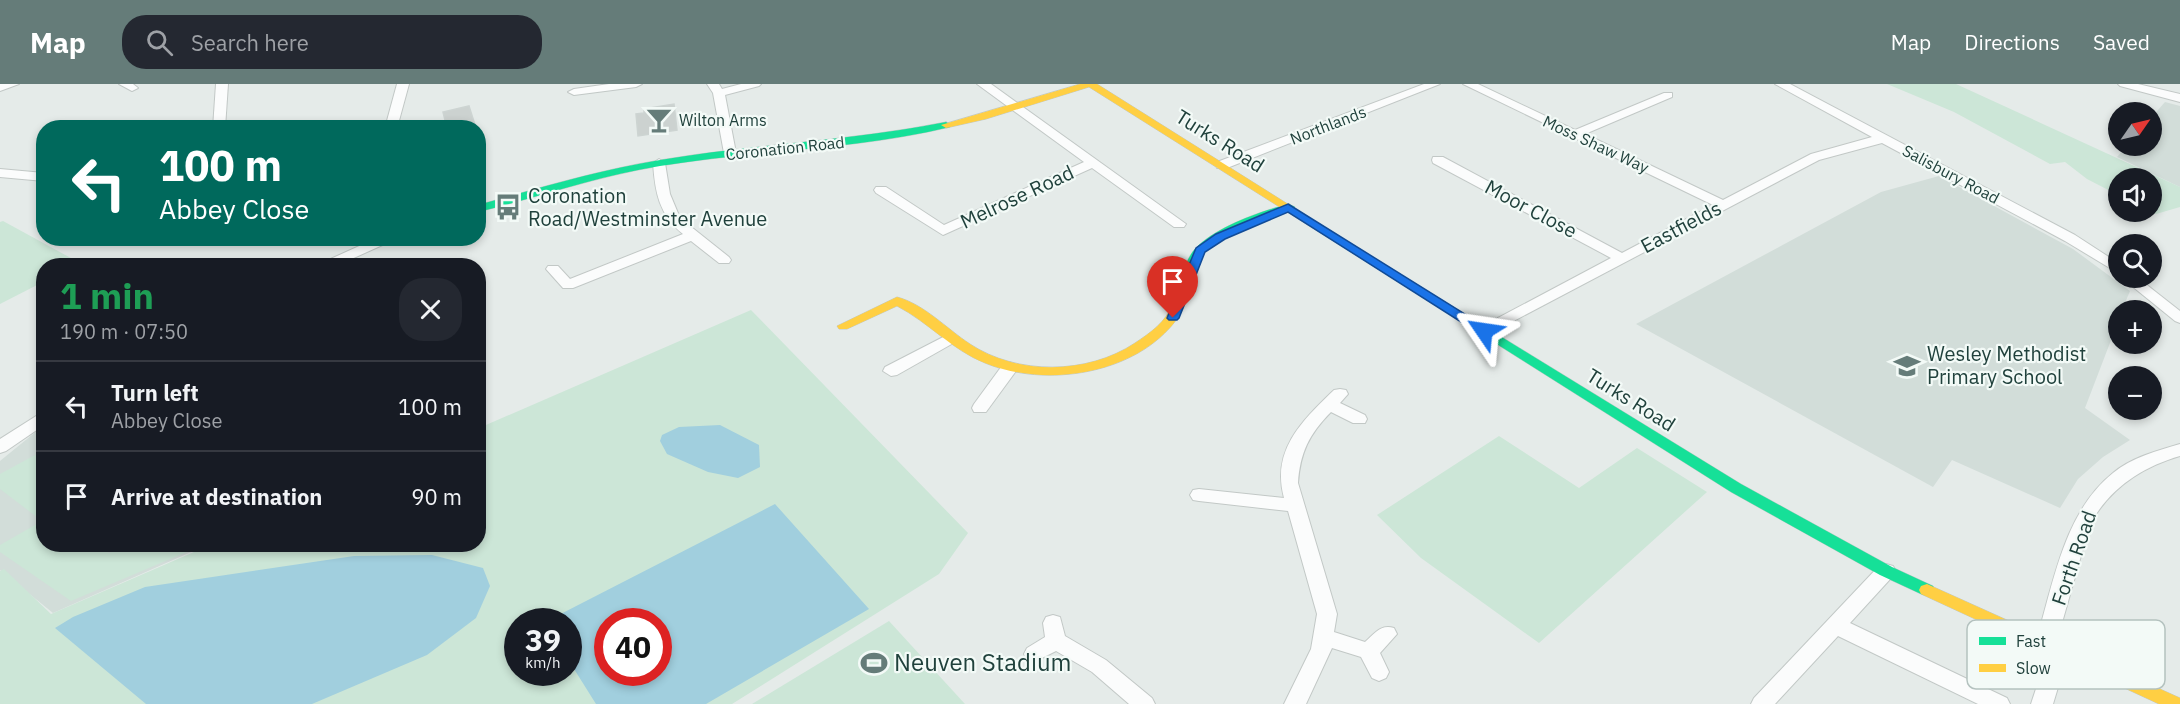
<!DOCTYPE html>
<html lang="en">
<head>
<meta charset="utf-8">
<style>
	:root { --surface:#171b24; --page:#242831; --text:#f1f3f6; --muted:#9ea1a6; --line:#363941; --accent:#657c79 }
	body { margin:0; font-family:"IBM Plex Sans",sans-serif; background:var(--page); color:var(--text); height:100vh; display:flex; flex-direction:column; font-size:22px; white-space:nowrap }
	* { box-sizing:border-box; margin:0 }
	p { font-size:20px; color:var(--muted) }
	.icon { flex:none; width:33px; height:33px; fill:none; stroke:currentColor; stroke-width:2; stroke-linecap:round; stroke-linejoin:round }
	.map { position:relative; flex:1; overflow:hidden }
	.panel { position:absolute; left:36px; top:174px; width:450px; height:294px; display:flex; flex-direction:column; background:var(--surface); border-radius:24px; box-shadow:0 3px 9px #0003 }
	.panel>* { flex:none }
	.hud { position:absolute; left:36px; top:36px; width:450px; height:126px; border-radius:24px; box-shadow:0 3px 9px #0003; background:#00695c; color:#fff; overflow:hidden }
	.needle { width:39px; rotate:56deg }
	.controls { position:absolute; left:2108px; top:18px; display:grid; gap:12px }
	.controls a { display:grid; place-items:center; width:54px; height:54px; border-radius:50%; background:var(--surface); box-shadow:0 3px 9px #0003; font-size:30px }
	.speed { position:absolute; left:504px; top:524px; display:flex; gap:12px; font-size:30px; font-weight:700; text-align:center }
	.speed>* { display:grid; place-content:center; width:78px; height:78px; border-radius:50%; background:var(--surface); box-shadow:0 3px 9px #0003; line-height:1 }
	.speed small { font-size:15px; font-weight:400 }
	.speed .limit { border:9px solid #d22; background:#fff; color:#111 }
	.pin { position:absolute; display:grid; place-items:center; width:51px; height:51px; color:#fff; margin:-62px -26px; border-radius:50% 50% 50% 0; rotate:-45deg; box-shadow:0 0 6px #0007 }
	.pin .icon { rotate:45deg }
	.me { position:absolute; width:66px; margin:-33px; rotate:302deg; stroke-linejoin:round; filter:drop-shadow(0 0 4px #0008) }
	.turn { display:flex; align-items:center; gap:21px; height:126px; padding:0 24px; font-size:27px }
	.turn .icon { width:78px; height:78px; stroke-width:2.5 }
	.turn b { display:block; font-size:42px; line-height:51px }
	.round { display:grid; place-items:center; flex:none; width:63px; height:63px; border-radius:24px; background:var(--page) }
	.overview { display:flex; align-items:center; justify-content:space-between; height:102px; padding:0 24px }
	h1 { font-size:36px; font-weight:700; line-height:45px; color:#1e9e55 }
	ul { padding:0; list-style:none }
	li { display:flex; align-items:center; gap:18px; height:90px; padding:0 24px; border-top:2px solid var(--line) }
	li div { flex:1 }
	li b { display:block; font-size:22px }
	li em { font-style:normal }
	header { display:flex; align-items:center; gap:36px; box-sizing:border-box; height:84px; padding:0 30px; background:var(--accent); color:#fff }
	header strong { font-size:28px }
	nav { display:flex; gap:33px; margin-inline-start:auto; font-size:21px }
	.search { width:420px; height:54px; background:var(--page); display:flex; align-items:center; gap:15px; box-sizing:border-box; padding:0 21px; border-radius:24px; color:var(--muted); font-size:22px }
	.map>svg:first-child { display:block }
	.built { fill:#d2ddd9 }
	.green { fill:#cce6d7; fill-rule:evenodd }
	.water { fill:#a1cfde; fill-rule:evenodd }
	.building { fill:#ccd2d0; stroke:#cdd4d2; stroke-width:1.5 }
	.lines { fill:none; stroke-linecap:round; stroke-linejoin:round }
	.street-casing { stroke:#c2c8c6; stroke-width:2 }
	.fast-casing { stroke:#c0c9c6; stroke-width:1 }
	.slow-casing { stroke:#c0c9c6; stroke-width:1 }
	.street { fill:#fbfcfc; fill-rule:evenodd }
	.fast { fill:#16e098; fill-rule:evenodd }
	.slow { fill:#ffcf43; fill-rule:evenodd }
	.route { fill:#1a73e8; stroke:#114b97; stroke-width:1.5 }
	.labels { text-anchor:middle; stroke-width:4.5; stroke-linejoin:round; paint-order:stroke }
	.far-poi-label { font-size:16px; fill:#20413c; stroke:#f3faf7; text-anchor:start }
	.far-street-label { font-size:16px; fill:#20413c; stroke:#f3faf7 }
	.street-label { font-size:20px; fill:#20413c; stroke:#f3faf7 }
	.poi-label { font-size:20px; fill:#20413c; stroke:#f3faf7; text-anchor:start }
	.near-poi-label { font-size:24px; fill:#20413c; stroke:#f3faf7; text-anchor:start }
	.key { fill:#f3faf7; stroke:#b4c2bf; stroke-width:1.5 }
	.key-label { font-size:16px; fill:#20413c }
</style>
</head>
<body>
<header>
<strong>Map</strong>
<div class="search"><svg class="icon" aria-label="search" viewBox="0 0 24 24"><circle cx="10" cy="10" r="6"/><path d="M15 15l6 6"/></svg>Search here</div>
<nav><a>Map</a><a>Directions</a><a>Saved</a></nav>
</header>
<div class="map">
<svg width="2180" height="620" viewBox="0 0 2180 620">
	<rect width="100%" height="100%" fill="#e5ebe9"/>
	<g class="built">
		<polygon points="2165,18 2180,22 2180,103 2117,73 2127,62 2151,62 2151,34"/>
		<polygon points="1939,92 2073,165 2130,207 2122,226 2118,226 2118,238 2085,324 2130,356 2103,373 2078,395 2060,424 1952,376 1933,403 1636,240 1881,108"/>
		<polygon points="43,342 44,460 207,461 53,529 0,486 0,377"/>
	</g>
	<g class="green">
		<polygon points="1887,0 1956,0 2180,103 2180,123 2156,130 2151,128 2151,94 2118,94 2118,111 2087,95 2065,78 2050,80 1954,28"/>
		<polygon points="3,137 80,179 44,182 43,198 0,220 0,138"/>
		<path d="M751 226 968 449 939 490 732 620H0V487L4 485 51 530 210 461 478 460 479 344ZM518 537H568V588H518ZM608 537H658V588H608Z"/>
		<polygon points="1499,352 1579,404 1637,364 1707,408 1539,559 1421,474 1377,431"/>
		<polygon points="35,371 43,377 44,460 98,461 109,469 132,461 203,461 71,517 0,468 0,461 42,437 0,405 0,390"/>
		<polygon points="889,537 965,620 752,620"/>
	</g>
	<g class="water">
		<polygon points="720,341 759,361 760,383 738,394 708,388 667,370 660,357 662,351 679,343"/>
		<path d="M775 420 869 525 706 620H596L569 577 568 537H547ZM608 537H658V588H608Z"/>
		<polygon points="432,471 483,484 490,502 476,534 427,571 312,620 146,620 55,544 73,533 145,503 354,472"/>
	</g>
	<g class="building">
		<polygon points="674,20 677,46 638,52 636,30 644,29 644,25"/>
		<polygon points="469,22 476,44 447,44 443,28"/>
	</g>
	<g class="lines">
		<g class="street-casing">
			<g id="street">
				<polygon points="0,0 19,0 0,7"/>
				<polygon points="119,0 133,0 138,4 132,7"/>
				<polygon points="216,0 228,0 225,44 213,44"/>
				<polygon points="397,0 409,0 397,44 385,44"/>
				<polygon points="609,0 642,0 636,3 574,11 568,8 574,5"/>
				<polygon points="707,0 719,0 722,5 741,0 761,0 759,2 725,11 736,69 734,72 730,73 724,69 713,9"/>
				<polygon points="977,0 991,0 1186,140 1184,143 1174,143 1092,84 943,151 876,109 874,106 876,103 886,103 944,141 1084,78"/>
				<polygon points="1424,0 1440,0 1227,84 1217,84 1216,81 1217,78"/>
				<polygon points="1463,0 1478,0 1575,46 1664,9 1672,9 1672,13 1585,50 1723,116 1811,70 1872,53 1775,0 1790,0 2075,151 2118,179 2118,189 2065,157 1882,59 1819,76 1489,250 1479,250 1476,247 1479,244 1611,174 1433,79 1432,76 1433,73 1443,73 1622,169 1713,121"/>
				<polygon points="2118,0 2138,0 2180,10 2180,18 2120,2"/>
				<path d="M659 75 665 79 670 110 680 134 729 173 731 176 729 179H719L691 157 573 204H563L546 185 548 182H558L570 195 683 150C659 131 655 108 653 79Z"/>
				<polygon points="0,85 44,89 44,97 0,93"/>
				<polygon points="377,154 398,154 336,182 315,182"/>
				<polygon points="2122,194 2138,194 2180,227 2180,239 2175,237"/>
				<polygon points="951,249 959,254 957,257 897,291 891,292 883,287 885,283"/>
				<polygon points="1010,278 1018,283 1016,287 986,328 974,328 972,324 974,320 1004,279"/>
				<path d="M1340 305 1346 306 1348 310 1340 319 1365 331 1367 335 1365 339H1353L1331 328C1309 350 1300 369 1298 399L1337 530 1334 548 1365 558C1375 549 1381 540 1394 544L1397 550 1380 569 1389 588 1386 594 1379 597 1372 594 1361 573 1332 564 1306 620H1284L1311 565 1317 530 1288 427 1199 417 1193 416 1190 411 1193 406 1199 405 1284 414C1271 366 1302 337 1334 306Z"/>
				<polygon points="44,327 44,341 6,367 0,369 0,355"/>
				<path d="M2180 360V372C2142 383 2110 404 2090 440L2056 560 2066 561 2069 567 2053 620H2031L2048 568 2038 567 2035 561C2053 502 2063 429 2113 389 2132 373 2157 367 2180 360Z"/>
				<polygon points="1886,480 1893,482 1896,487 1893,492 1850,539 2007,614 2010,620 1978,620 1838,552 1775,620 1751,620 1754,614 1879,482"/>
				<polygon points="1053,531 1060,533 1065,552 1106,576 1152,614 1155,620 1129,620 1092,588 1056,567 1034,578 1027,576 1024,570 1027,564 1045,553 1043,539 1046,533"/>
			</g>
		</g>
		<g class="fast-casing">
			<g id="fast">
				<path d="M946 38 951 41 950 43C855 66 756 66 660 82 598 92 539 113 478 128V121C539 104 599 86 660 76 755 60 851 57 946 38Z"/>
				<path d="M1289 120 1295 123 1293 125C1264 137 1224 145 1203 169 1197 177 1196 187 1191 196H1183L1181 193C1185 183 1188 172 1196 164 1216 143 1261 127 1289 120Z"/>
				<polygon points="1339,153 1741,400 1892,483 1933,502 1935,506 1933,510 1927,512 1921,510 1880,491 1731,408 1335,158 1333,156"/>
			</g>
		</g>
		<g class="slow-casing">
			<g id="slow">
				<polygon points="1080,0 1097,0 1345,156 1339,159 1335,158 1089,3 986,35 946,44 941,41"/>
				<path d="M1187 189 1193 193C1189 208 1186 223 1177 235 1136 291 1045 304 985 279 952 266 928 238 897 222L847 245H839L837 242 897 213C924 220 947 245 970 260 1017 291 1087 291 1135 259 1150 249 1166 238 1172 221 1176 212 1177 192 1187 189Z"/>
				<polygon points="1927,500 2180,614 2180,620 2159,620 1921,510 1919,506 1921,502"/>
			</g>
		</g>
		<use href="#street" class="street"/>
		<use href="#fast" class="fast"/>
		<use href="#slow" class="slow"/>
	</g>
	<polygon class="route" points="1288,120 1489,245 1491,247 1484,251 1480,250 1288,128 1225,155 1205,168 1179,234 1177,236 1169,236 1167,234 1196,164 1216,150"/>
	<defs>
		<g id="bar-bare" transform="scale(2.07)"><path d="M-6-5H6L.8 .8V4.5H3.5V6h-7V4.5H-.8V.8Z" fill="#657c79" stroke="#f3faf7" stroke-width="2.5" paint-order="stroke"/></g>
		<g id="bus-bare" transform="scale(2.07)"><path d="M-5-6H5V4H4V6H2V4H-2V6H-4V4H-5ZM-3.5-4V0h7V-4ZM-3.5 1.2v1.5H-2V1.2ZM2 1.2v1.5H3.5V1.2Z" fill="#657c79" stroke="#f3faf7" stroke-width="2.5" paint-order="stroke"/></g>
		<g id="school-bare" transform="scale(2.07)"><path d="M0-5L7-2L0 1L-7-2ZM-4 1L0 2.5L4 1V4Q0 6-4 4Z" fill="#657c79" stroke="#f3faf7" stroke-width="2.5" paint-order="stroke"/></g>
		<g id="stadium-bare" transform="scale(2.07)"><path d="M0-5a6.5 5 0 1 0 0 10a6.5 5 0 1 0 0-10ZM-3.5-1.8h7v3.6h-7Z" fill="#657c79" stroke="#f3faf7" stroke-width="2.5" paint-order="stroke"/></g>
	</defs>
	<g fill-rule="evenodd">
		<use href="#bar-bare" x="659" y="36"/>
		<use href="#bus-bare" x="508" y="123"/>
		<use href="#school-bare" x="1907" y="282"/>
		<use href="#stadium-bare" x="874" y="579"/>
	</g>
	<g class="labels">
		<g class="far-poi-label">
			<text x="679" y="42">Wilton Arms</text>
		</g>
		<g class="far-street-label">
			<text transform="translate(1328 41) rotate(-21)" y="6">Northlands</text>
			<text transform="translate(1596 60) rotate(25)" y="6">Moss Shaw Way</text>
			<text transform="translate(785 64) rotate(-6)" y="6">Coronation Road</text>
			<text transform="translate(1951 90) rotate(28)" y="6">Salisbury Road</text>
		</g>
		<g class="street-label">
			<text transform="translate(1220 57) rotate(32)" y="7">Turks Road</text>
			<text transform="translate(1017 113) rotate(-25)" y="7">Melrose Road</text>
			<text transform="translate(1531 125) rotate(28)" y="7">Moor Close</text>
			<text transform="translate(1681 143) rotate(-28)" y="7">Eastfields</text>
			<text transform="translate(1631 316) rotate(32)" y="7">Turks Road</text>
			<text transform="translate(2074 474) rotate(-71)" y="7">Forth Road</text>
		</g>
		<g class="poi-label">
			<text x="528" y="119">Coronation<tspan x="528" dy="23">Road/Westminster Avenue</tspan></text>
			<text x="1927" y="277">Wesley Methodist<tspan x="1927" dy="23">Primary School</tspan></text>
		</g>
		<g class="near-poi-label">
			<text x="894" y="587">Neuven Stadium</text>
		</g>
	</g>
	<rect x="1967" y="536" width="198" height="69" rx="9" class="key"/>
	<rect x="1979" y="553" width="27" height="8" fill="#16e098"/>
	<rect x="1979" y="580" width="27" height="8" fill="#ffcf43"/>
	<g class="key-label">
		<text x="2016" y="563">Fast</text>
		<text x="2016" y="590">Slow</text>
	</g>
</svg>
<div class="controls">
<a><svg class="needle" viewBox="-14 -14 28 28"><path d="M0-13l5 13h-10z" fill="#e53935"/><path d="M0 13l5-13h-10z" fill="#9ea1a6"/></svg></a>
<a><svg class="icon" aria-label="sound" viewBox="0 0 24 24"><path d="M4 9h4l5-4v14l-5-4H4zM17 9q2 3 0 6"/></svg></a>
<a><svg class="icon" aria-label="search" viewBox="0 0 24 24"><circle cx="10" cy="10" r="6"/><path d="M15 15l6 6"/></svg></a>
<a>+</a>
<a>−</a>
</div>
<div class="speed"><div>39<small>km/h</small></div><div class="limit">40</div></div>
<div class="pin" style="left:1173px;top:234px;background:#d93025"><svg class="icon" aria-label="arrive" viewBox="0 0 24 24"><path d="M6 21V4h12l-3 4 3 4H6"/></svg></div>
<svg class="me" style="left:1484px;top:247px" viewBox="-20 -20 40 40"><path d="M0-17L14 15 0 8-14 15z" fill="#1a73e8" stroke="#fff" stroke-width="4"/></svg>
<div class="hud">
<div class="turn"><svg class="icon" aria-label="left" viewBox="0 0 24 24"><path d="M17 20v-9H6M10 6l-5 5 5 5"/></svg><div><b>100 m</b>Abbey Close</div></div>
</div>
<section class="panel">
<div class="overview"><div><h1>1 min</h1><p>190 m · 07:50</p></div><a class="round"><svg class="icon" aria-label="close" viewBox="0 0 24 24"><path d="M6 6l12 12M18 6L6 18"/></svg></a></div>
<ul>
<li><svg class="icon" aria-label="left" viewBox="0 0 24 24"><path d="M17 20v-9H6M10 6l-5 5 5 5"/></svg><div><b>Turn left</b><p>Abbey Close</p></div><em>100 m</em></li>
<li><svg class="icon" aria-label="arrive" viewBox="0 0 24 24"><path d="M6 21V4h12l-3 4 3 4H6"/></svg><div><b>Arrive at destination</b></div><em>90 m</em></li>
</ul>
</section>
</div>
</body>
</html>
